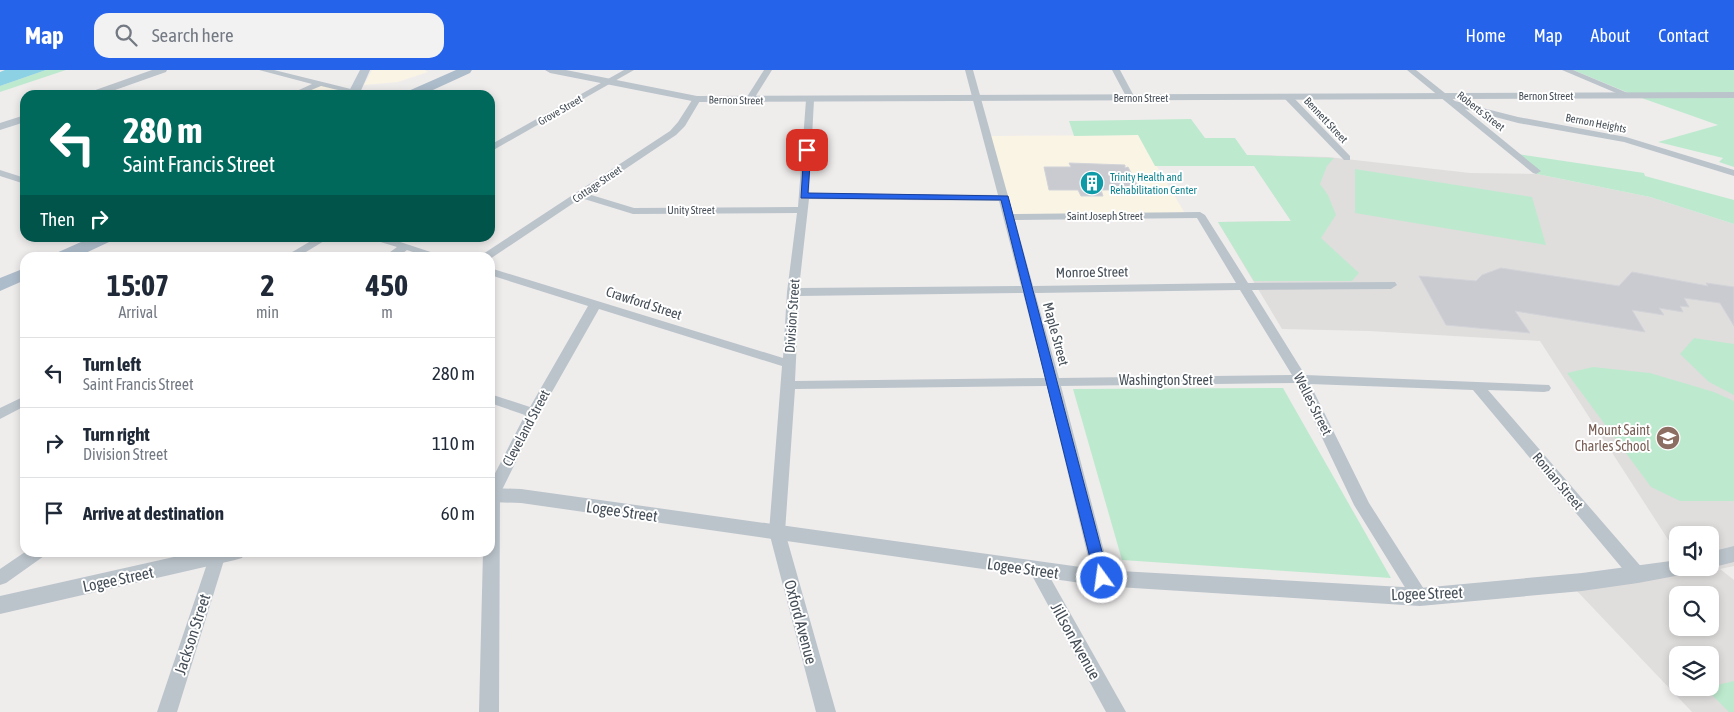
<!DOCTYPE html>
<html lang="en">
<head>
<meta charset="utf-8">
<style>
	:root { --surface:#fff; --page:#f2f2f3; --text:#1f2937; --muted:#747a83; --line:#e0e1e3; --accent:#2563eb }
	body { margin:0; font-family:"Asap Condensed",sans-serif; background:var(--page); color:var(--text); height:100vh; display:flex; flex-direction:column; font-size:19px; white-space:nowrap }
	* { box-sizing:border-box; margin:0 }
	p { font-size:16px; color:var(--muted) }
	.icon { flex:none; width:28px; height:28px; fill:none; stroke:currentColor; stroke-width:2; stroke-linecap:round; stroke-linejoin:round }
	.map { position:relative; flex:1; overflow:hidden }
	.details { position:absolute; left:20px; top:182px; width:475px; height:305px; display:flex; flex-direction:column; background:var(--surface); border-radius:15px; box-shadow:0 2px 8px #0003 }
	.details>* { flex:none }
	.banner { position:absolute; left:20px; top:20px; width:475px; height:152px; border-radius:15px; box-shadow:0 2px 8px #0003; background:#00695c; color:#fff; overflow:hidden }
	.tools { position:absolute; left:1669px; top:456px; display:grid; gap:10px }
	.tools a { display:grid; place-items:center; width:50px; height:50px; border-radius:10px; background:var(--surface); box-shadow:0 2px 8px #0003; font-size:25px }
	.pin { position:absolute; display:grid; place-items:center; width:42px; height:42px; color:#fff; margin:-21px; border-radius:10px; box-shadow:0 2px 8px #0006 }
	.me { position:absolute; width:55px; margin:-28px; rotate:346deg; stroke-linejoin:round; filter:drop-shadow(0 0 4px #0008) }
	.turn { display:flex; align-items:center; gap:18px; height:105px; padding:0 20px; font-size:22px }
	.turn .icon { width:65px; height:65px; stroke-width:2.5 }
	.turn b { display:block; font-size:35px; line-height:42px }
	.then { display:flex; align-items:center; height:48px; padding:0 20px; background:#0003; gap:10px; font-size:19px }
	.eta { display:flex; justify-content:space-evenly; align-items:center; height:85px; text-align:center }
	.eta b { font-size:30px; font-weight:700; line-height:35px }
	ul { padding:0; list-style:none }
	li { display:flex; align-items:center; gap:15px; height:70px; padding:0 20px; border-top:1px solid var(--line) }
	li div { flex:1 }
	li b { display:block; font-size:19px }
	li em { font-style:normal }
	header { display:flex; align-items:center; gap:30px; box-sizing:border-box; height:70px; padding:0 25px; background:var(--accent); color:#fff }
	header strong { font-size:24px }
	nav { display:flex; gap:28px; margin-inline-start:auto; font-size:18px }
	.search { width:350px; height:45px; background:var(--page); display:flex; align-items:center; gap:12px; box-sizing:border-box; padding:0 18px; border-radius:15px; color:var(--muted); font-size:19px }
	.map>svg:first-child { display:block }
	.commercial { fill:#faf4e5 }
	.education { fill:#e0dddd; fill-rule:evenodd }
	.green { fill:#bdeace }
	.water { fill:#8dd2e4 }
	.building { fill:#cacbd1; stroke:#d1d3d8 }
	.lines { fill:none; stroke-linecap:round; stroke-linejoin:round }
	.minor { fill:#bbc4cb; fill-rule:evenodd }
	.tertiary { fill:#bbc4cb; fill-rule:evenodd }
	.secondary { fill:#bbc5cf; fill-rule:evenodd }
	.primary { fill:#adbcca; fill-rule:evenodd }
	.route { fill:#2563eb; stroke:#184099 }
	.labels { text-anchor:middle; stroke-width:4; stroke-linejoin:round; paint-order:stroke }
	.far-street-label { font-size:11px; fill:#464f58; stroke:#fff }
	.far-culture-label { font-size:11px; fill:#0d838f; stroke:#fff; text-anchor:start }
	.street-label { font-size:14px; fill:#464f58; stroke:#fff }
	.education-label { font-size:14px; fill:#785e54; stroke:#fff; text-anchor:end }
	.near-street-label { font-size:16px; fill:#464f58; stroke:#fff }
</style>
</head>
<body>
<header>
<strong>Map</strong>
<div class="search"><svg class="icon" aria-label="search" viewBox="0 0 24 24"><circle cx="10" cy="10" r="6"/><path d="M15 15l6 6"/></svg>Search here</div>
<nav><a>Home</a><a>Map</a><a>About</a><a>Contact</a></nav>
</header>
<div class="map">
<svg width="1734" height="642" viewBox="0 0 1734 642">
	<rect width="100%" height="100%" fill="#efecec"/>
	<g class="commercial">
		<polygon points="372,0 425,0 428,2 398,12 364,15"/>
		<polygon points="321,13 358,20 356,25 290,25"/>
		<polygon points="1138,65 1186,145 1012,146 990,66"/>
	</g>
	<path class="education" d="M1247 85 1328 87 1470 103 1537 104 1650 127 1734 154V496L1720 499 1734 510V642H1692L1575 519 1699 502 1695 498H1710V465H1678L1677 480 1671 474 1540 271 1369 261 1282 259 1218 152 1291 151ZM1678 525H1710V558H1678ZM1678 585H1710V618H1678Z"/>
	<g class="green">
		<polygon points="46,0 66,0 0,22 0,16"/>
		<polygon points="1573,0 1734,0 1734,97 1719,92 1723,88 1658,72 1718,55 1636,26"/>
		<polygon points="1191,49 1205,68 1235,68 1247,85 1334,88 1327,96 1320,114 1328,125 1336,145 1321,168 1359,203 1352,211 1254,211 1218,152 1291,151 1254,96 1155,96 1138,65 1074,66 1069,51"/>
		<polygon points="1511,83 1644,103 1645,106 1734,130 1734,154 1650,127 1537,104"/>
		<polygon points="1355,99 1532,127 1546,175 1355,143"/>
		<polygon points="1694,268 1734,274 1734,325 1709,312 1680,284"/>
		<polygon points="1593,297 1650,303 1714,322 1734,331 1734,431 1680,431 1651,417 1567,303"/>
		<polygon points="1283,318 1391,508 1122,490 1073,319"/>
		<polygon points="1734,611 1734,642 1729,642 1705,618"/>
	</g>
	<polygon class="water" points="5,0 46,0 0,16 0,2"/>
	<g class="building">
		<polygon points="1069,93 1125,95 1125,98 1128,97 1140,120 1101,120 1103,126 1081,126 1078,120 1049,120 1044,97 1071,97"/>
		<polygon points="1501,198 1619,216 1632,202 1708,216 1706,213 1734,217 1734,256 1720,233 1684,228 1689,237 1680,236 1683,242 1659,238 1664,245 1632,240 1645,262 1515,241 1530,263 1446,255 1419,206 1476,211 1482,205"/>
	</g>
	<g class="lines">
		<g class="minor">
			<polygon points="259,0 274,0 359,21 355,24 321,16 299,25 288,25 312,14"/>
			<polygon points="624,0 634,0 490,82 490,75"/>
			<polygon points="764,0 772,0 752,32 746,32 745,30"/>
			<path d="M965 0H973L1013 144 1200 142 1205 145 1248 213 1395 212 1397 215 1391 219 1252 220 1305 305 1549 315 1551 318 1549 321 1544 322 1488 320 1644 500 1647 505 1644 510 1638 512 1632 510 1473 320 1310 314 1369 433 1429 527 1426 532 1420 534 1414 532 1354 435 1296 313 1061 316 1111 508 1108 513 1102 515 1096 513 1093 508 1047 316 795 319 785 462 836 642H816L769 462 782 296 599 239 540 343 500 424 499 642H479L483 482H490V413L525 345 490 333V324L530 337 588 236 490 205V198L783 288 787 222 797 143 633 144 581 128 490 189V188H479L480 186 670 61 678 52 694 27 697 26 701 29 685 56 676 65 588 124 634 138 798 137 806 30 810 27 814 30 809 123 998 125ZM809 129 999 131 1021 216 799 218ZM1197 148 1236 213 1033 216 1015 150ZM1240 220 1292 305 1059 308 1035 223ZM1023 223 1045 308 795 311 799 226Z"/>
			<polygon points="1112,0 1120,0 1135,28 1134,30 1128,30"/>
			<polygon points="1407,0 1416,0 1455,31 1518,47 1626,67 1734,100 1734,106 1624,72 1518,53 1465,39 1541,101 1536,104 1533,103"/>
			<polygon points="1562,0 1573,0 1635,26 1628,28"/>
			<polygon points="1288,24 1291,25 1350,86 1350,90 1344,90 1285,29 1284,27"/>
			<polygon points="0,100 25,108 25,114 0,106"/>
			<polygon points="316,168 329,168 296,188 282,188"/>
			<polygon points="372,168 388,168 449,188 430,188 407,180 396,188 382,188 397,177 374,170"/>
			<polygon points="25,326 25,336 0,349 0,338"/>
			<polygon points="25,482 46,482 44,486 6,513 0,515 0,499"/>
			<polygon points="211,482 223,482 225,487 177,642 157,642"/>
			<polygon points="1037,493 1043,495 1126,642 1106,642 1029,500 1031,495"/>
		</g>
		<g class="tertiary">
			<polygon points="152,0 167,0 166,2 101,25 86,25 87,23"/>
			<polygon points="545,0 566,0 697,26 1734,22 1734,28 697,32 550,3"/>
			<polygon points="25,45 25,52 0,60 0,53"/>
			<polygon points="490,418 521,419 1102,500 1420,518 1582,503 1678,490 1678,498 1689,498 1686,504 1638,513 1582,521 1420,536 1102,516 521,433 490,432"/>
			<polygon points="1734,476 1734,492 1710,498 1708,498 1710,498 1710,482"/>
			<polygon points="196,482 245,482 242,488 235,490 0,544 0,526"/>
		</g>
		<polygon class="secondary" points="360,0 370,0 359,25 347,25"/>
		<g class="primary">
			<polygon points="456,0 472,0 470,3 422,25 404,25 406,22"/>
			<polygon points="90,168 112,168 109,172 75,188 52,188 54,184"/>
			<polygon points="25,198 25,210 0,221 0,208"/>
		</g>
	</g>
	<polygon class="route" points="804,78 811,80 808,123 1008,126 1109,508 1107,512 1102,514 1097,512 1095,508 1001,130 801,128"/>
	<defs>
		<g id="building-disc" transform="scale(1.25)"><circle r="9.5" fill="#0f9aa8" stroke="#fff"/><path d="M-4-6H4V6H1V3H-1V6H-4ZM-2.5-4.3h1.7v1.8h-1.7ZM.8-4.3h1.7v1.8H.8ZM-2.5-1h1.7V.8h-1.7ZM.8-1h1.7V.8H.8Z" fill="#fff"/></g>
		<g id="school-disc" transform="scale(1.25)"><circle r="9.5" fill="#8d6e63" stroke="#fff"/><path d="M0-5L7-2L0 1L-7-2ZM-4 1L0 2.5L4 1V4Q0 6-4 4Z" fill="#fff"/></g>
	</defs>
	<g fill-rule="evenodd">
		<use href="#building-disc" x="1092" y="113"/>
		<use href="#school-disc" x="1668" y="368"/>
	</g>
	<g class="labels">
		<g class="far-street-label">
			<text x="1546" y="30">Bernon Street</text>
			<text x="1141" y="32">Bernon Street</text>
			<text transform="translate(736 30) rotate(1)" y="4">Bernon Street</text>
			<text transform="translate(560 40) rotate(-30)" y="4">Grove Street</text>
			<text transform="translate(1481 41) rotate(38)" y="4">Roberts Street</text>
			<text transform="translate(1326 50) rotate(47)" y="4">Bennett Street</text>
			<text transform="translate(1596 53) rotate(11)" y="4">Bernon Heights</text>
			<text transform="translate(597 114) rotate(-34)" y="4">Cottage Street</text>
			<text x="691" y="144">Unity Street</text>
			<text x="1105" y="150">Saint Joseph Street</text>
		</g>
		<g class="far-culture-label">
			<text x="1110" y="111">Trinity Health and<tspan x="1110" dy="13">Rehabilitation Center</tspan></text>
		</g>
		<g class="street-label">
			<text transform="translate(1092 202) rotate(-1)" y="5">Monroe Street</text>
			<text transform="translate(644 233) rotate(18)" y="5">Crawford Street</text>
			<text transform="translate(792 246) rotate(-86)" y="5">Division Street</text>
			<text transform="translate(1056 264) rotate(75)" y="5">Maple Street</text>
			<text x="1166" y="315">Washington Street</text>
			<text transform="translate(1313 334) rotate(63)" y="5">Welles Street</text>
			<text transform="translate(526 358) rotate(-62)" y="5">Cleveland Street</text>
			<text transform="translate(1558 411) rotate(50)" y="5">Ronian Street</text>
		</g>
		<g class="education-label">
			<text x="1650" y="365">Mount Saint<tspan x="1650" dy="16">Charles School</tspan></text>
		</g>
		<g class="near-street-label">
			<text transform="translate(622 441) rotate(8)" y="6">Logee Street</text>
			<text transform="translate(1023 498) rotate(8)" y="6">Logee Street</text>
			<text transform="translate(118 509) rotate(-12)" y="6">Logee Street</text>
			<text transform="translate(1427 523) rotate(-2)" y="6">Logee Street</text>
			<text transform="translate(801 552) rotate(75)" y="6">Oxford Avenue</text>
			<text transform="translate(192 564) rotate(-72)" y="6">Jackson Street</text>
			<text transform="translate(1076 571) rotate(61)" y="6">Jillson Avenue</text>
		</g>
	</g>
</svg>
<div class="tools">
<a><svg class="icon" aria-label="sound" viewBox="0 0 24 24"><path d="M4 9h4l5-4v14l-5-4H4zM17 9q2 3 0 6"/></svg></a>
<a><svg class="icon" aria-label="search" viewBox="0 0 24 24"><circle cx="10" cy="10" r="6"/><path d="M15 15l6 6"/></svg></a>
<a><svg class="icon" aria-label="layers" viewBox="0 0 24 24"><path d="M12 4l9 5-9 5-9-5zM3 14l9 5 9-5"/></svg></a>
</div>
<div class="pin" style="left:807px;top:80px;background:#d93025"><svg class="icon" aria-label="arrive" viewBox="0 0 24 24"><path d="M6 21V4h12l-3 4 3 4H6"/></svg></div>
<svg class="me" style="left:1102px;top:508px" viewBox="-20 -20 40 40"><circle r="17" fill="#2563eb" stroke="#fff" stroke-width="3"/><path d="M0-11L8 9 0 5-8 9z" fill="#fff"/></svg>
<div class="banner">
<div class="turn"><svg class="icon" aria-label="left" viewBox="0 0 24 24"><path d="M17 20v-9H6M10 6l-5 5 5 5"/></svg><div><b>280 m</b>Saint Francis Street</div></div>
<div class="then">Then<svg class="icon" aria-label="right" viewBox="0 0 24 24"><path d="M7 20v-9h11M14 6l5 5-5 5"/></svg></div>
</div>
<section class="details">
<div class="eta">
<div><b>15:07</b><p>Arrival</p></div>
<div><b>2</b><p>min</p></div>
<div><b>450</b><p>m</p></div>
</div>
<ul>
<li><svg class="icon" aria-label="left" viewBox="0 0 24 24"><path d="M17 20v-9H6M10 6l-5 5 5 5"/></svg><div><b>Turn left</b><p>Saint Francis Street</p></div><em>280 m</em></li>
<li><svg class="icon" aria-label="right" viewBox="0 0 24 24"><path d="M7 20v-9h11M14 6l5 5-5 5"/></svg><div><b>Turn right</b><p>Division Street</p></div><em>110 m</em></li>
<li><svg class="icon" aria-label="arrive" viewBox="0 0 24 24"><path d="M6 21V4h12l-3 4 3 4H6"/></svg><div><b>Arrive at destination</b></div><em>60 m</em></li>
</ul>
</section>
</div>
</body>
</html>
